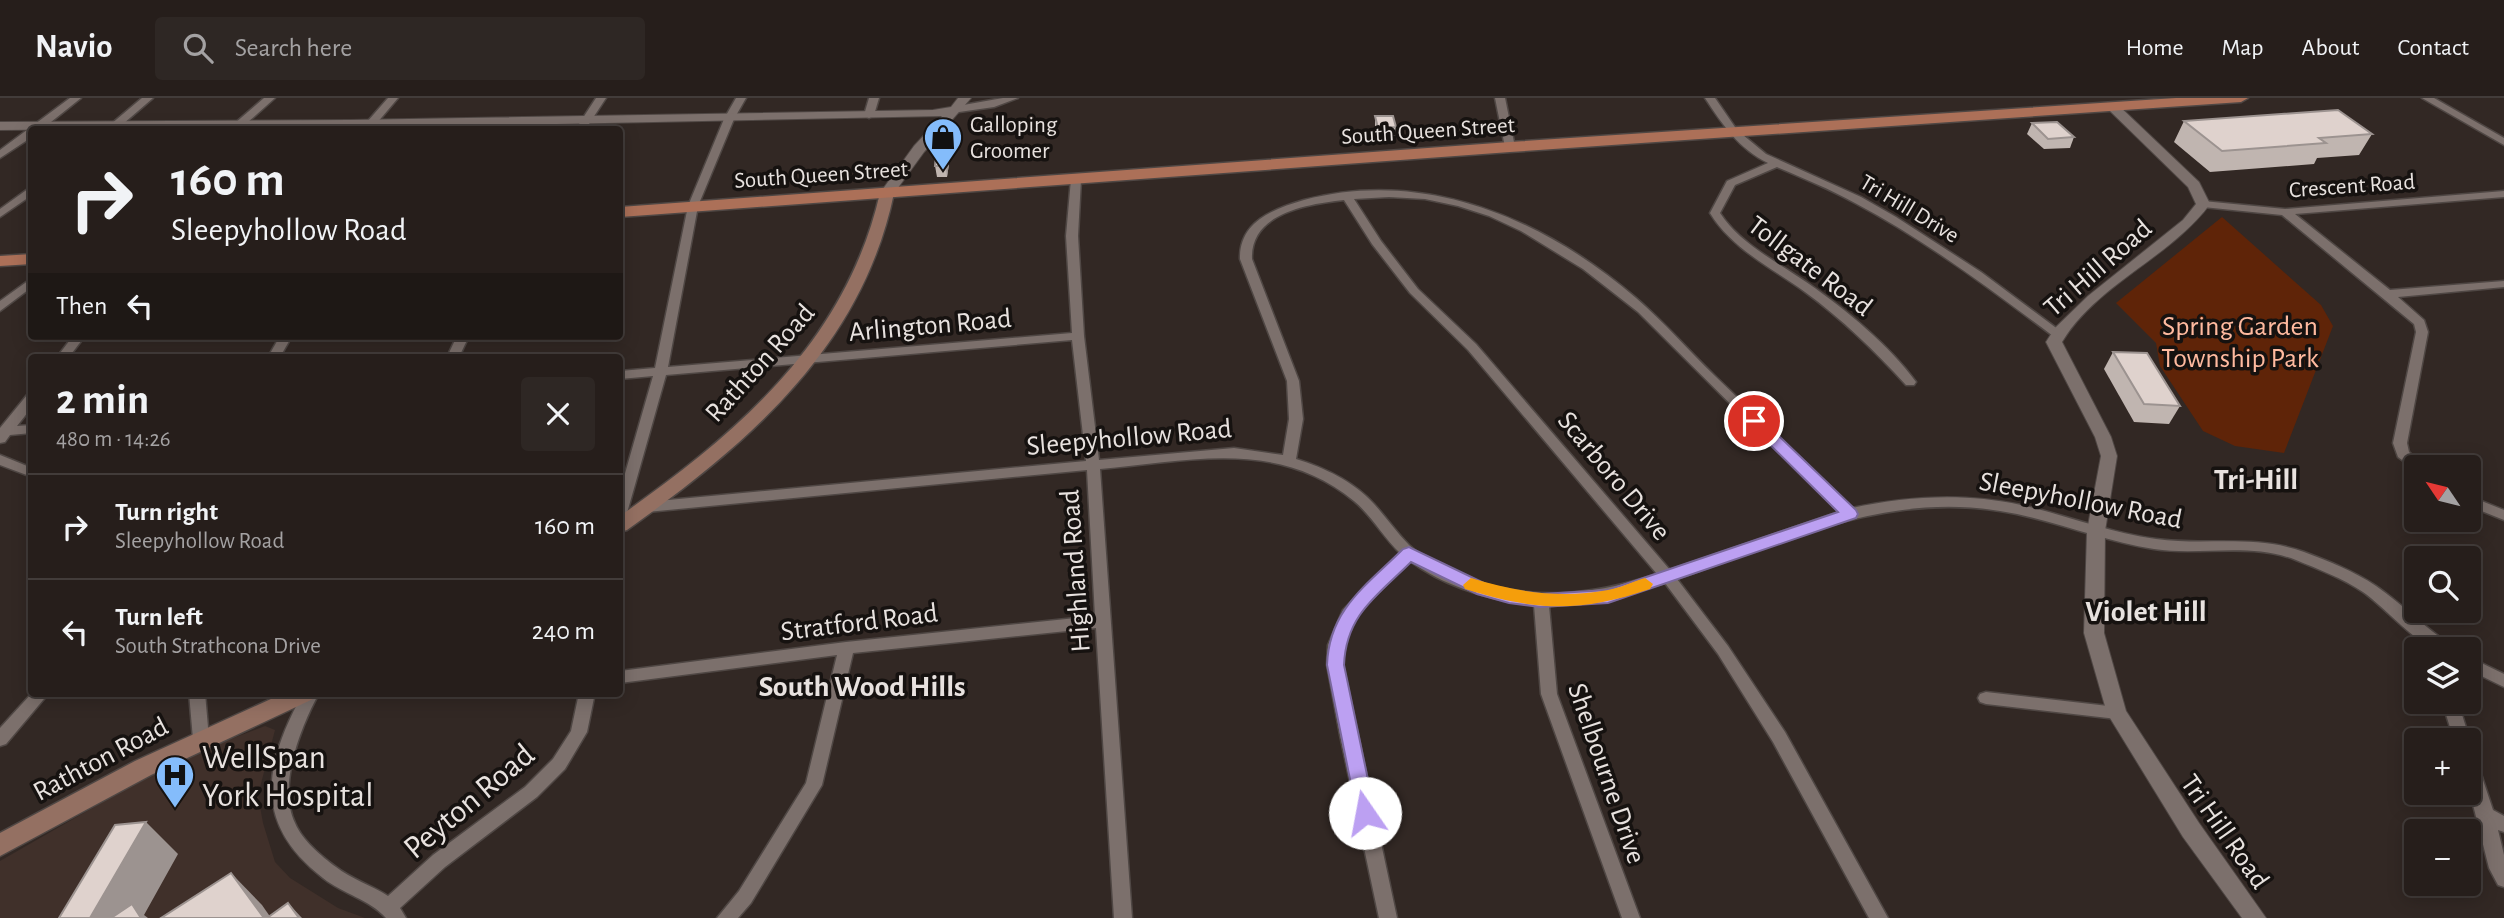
<!DOCTYPE html>
<html lang="en">
<head>
<meta charset="utf-8">
<style>
	:root { --surface:#261e1b; --page:#2e2724; --text:#f1f3f6; --muted:#a4a2a3; --line:#423c3a }
	body { margin:0; font-family:"Alegreya Sans",sans-serif; background:var(--page); color:var(--text); height:100vh; display:flex; flex-direction:column; font-size:26px; white-space:nowrap }
	* { box-sizing:border-box; margin:0 }
	p { font-size:23px; color:var(--muted) }
	.icon { flex:none; width:38px; height:38px; fill:none; stroke:currentColor; stroke-width:2; stroke-linecap:round; stroke-linejoin:round }
	.map { position:relative; flex:1; overflow:hidden }
	.side { position:absolute; left:28px; top:256px; width:595px; height:343px; display:flex; flex-direction:column; background:var(--surface); border-radius:7px; box-shadow:0 4px 18px #0003,0 0 0 2px var(--line) }
	.side>* { flex:none }
	.banner { position:absolute; left:28px; top:28px; width:595px; height:214px; border-radius:7px; box-shadow:0 4px 18px #0003,0 0 0 2px var(--line); background:#261e1b; color:var(--text); overflow:hidden }
	.needle { width:46px; rotate:305deg }
	.controls { position:absolute; left:2404px; top:357px; display:grid; gap:14px }
	.controls a { display:grid; place-items:center; width:77px; height:77px; border-radius:7px; background:var(--surface); box-shadow:0 4px 18px #0003,0 0 0 2px var(--line); font-size:35px }
	.pin { position:absolute; display:grid; place-items:center; width:60px; height:60px; color:#fff; margin:-30px; border:4px solid #fff; border-radius:50%; box-shadow:0 2px 7px #0007 }
	.me { position:absolute; width:77px; margin:-38px; rotate:348deg; stroke-linejoin:round; filter:drop-shadow(0 0 5px #0008) }
	.turn { display:flex; align-items:center; gap:24px; height:147px; padding:0 28px; font-size:32px }
	.turn .icon { width:91px; height:91px; stroke-width:2.5 }
	.turn b { display:block; font-size:49px; line-height:60px }
	.then { display:flex; align-items:center; height:66px; padding:0 28px; background:#0003; gap:14px; font-size:26px }
	.round { display:grid; place-items:center; flex:none; width:74px; height:74px; border-radius:7px; background:var(--page) }
	.headline { display:flex; align-items:center; justify-content:space-between; height:119px; padding:0 28px }
	h1 { font-size:42px; font-weight:700; line-height:52px }
	ul { padding:0; list-style:none }
	li { display:flex; align-items:center; gap:21px; height:105px; padding:0 28px; border-top:2px solid var(--line) }
	li div { flex:1 }
	li b { display:block; font-size:26px }
	li em { font-style:normal }
	header { display:flex; align-items:center; gap:42px; box-sizing:border-box; height:98px; padding:0 35px; background:var(--surface); border-bottom:2px solid var(--line) }
	header strong { font-size:33px }
	nav { display:flex; gap:38px; margin-inline-start:auto; font-size:24px }
	.search { width:490px; height:63px; background:var(--page); display:flex; align-items:center; gap:18px; box-sizing:border-box; padding:0 24px; border-radius:7px; color:var(--muted); font-size:26px }
	.map>svg:first-child { display:block }
	.built { fill:#40302a }
	.green { fill:#5f2408 }
	.lines { fill:none; stroke-linecap:round; stroke-linejoin:round }
	.minor-casing { stroke:#4f4744; stroke-width:3 }
	.tertiary-casing { stroke:#4f4744; stroke-width:2 }
	.secondary-casing { stroke:#4f4744; stroke-width:3 }
	.primary-casing { stroke:#4f4744; stroke-width:3 }
	.minor { fill:#7c706c; fill-rule:evenodd }
	.tertiary { fill:#7c706c; fill-rule:evenodd }
	.secondary { fill:#947062; fill-rule:evenodd }
	.primary { fill:#ac7058; fill-rule:evenodd }
	.wall { fill:#c0b5b0 }
	.shaded-wall { fill:#9c9390 }
	.building { fill:#dfd2cd; stroke:#9c9390; stroke-width:2 }
	.route { fill:#bca0f2; stroke:#7a689d; stroke-width:2 }
	.slow { fill:#f59e0b }
	.labels { text-anchor:middle; stroke-width:7; stroke-linejoin:round; paint-order:stroke }
	.far-poi-label { font-size:23px; fill:#e8e2df; stroke:#161210; text-anchor:start }
	.far-street-label { font-size:23px; fill:#e8e2df; stroke:#161210 }
	.street-label { font-size:28px; fill:#e8e2df; stroke:#161210 }
	.park-label { font-size:28px; fill:#ffba9f; stroke:#161210 }
	.neighbourhood-label { font-size:30px; font-weight:bold; fill:#e8e2df; stroke:#161210 }
	.near-poi-label { font-size:33px; fill:#e8e2df; stroke:#161210; text-anchor:start }
	.near-street-label { font-size:33px; fill:#e8e2df; stroke:#161210 }
</style>
</head>
<body>
<header>
<strong>Navio</strong>
<div class="search"><svg class="icon" aria-label="search" viewBox="0 0 24 24"><circle cx="10" cy="10" r="6"/><path d="M15 15l6 6"/></svg>Search here</div>
<nav><a>Home</a><a>Map</a><a>About</a><a>Contact</a></nav>
</header>
<div class="map">
<svg width="2504" height="820" viewBox="0 0 2504 820">
	<rect width="100%" height="100%" fill="#322824"/>
	<polygon class="built" points="265,628 275,632 258,697 263,725 275,764 290,780 338,810 365,820 0,820 0,763 148,678 228,642"/>
	<polygon class="green" points="2222,119 2321,207 2333,228 2284,355 2235,348 2203,333 2160,268 2156,245 2116,205"/>
	<g class="lines">
		<g class="minor-casing">
			<g id="minor">
				<polygon points="70,0 81,0 41,32 32,32 32,39 0,60 0,52"/>
				<polygon points="142,0 153,0 116,32 104,32"/>
				<polygon points="264,0 275,0 239,32 227,32"/>
				<polygon points="388,0 398,0 371,32 360,32"/>
				<polygon points="596,0 606,0 585,32 575,32"/>
				<path d="M736 0H746L734 21 698 108 668 269 1072 235 1066 138 1071 81 1076 78 1081 81 1078 138 1084 238 1099 362 1234 350 1283 357 1289 321 1287 283 1240 161C1239 124 1273 111 1304 102 1425 70 1544 121 1636 200 1664 224 1688 252 1715 278 1761 322 1807 366 1852 410 1908 398 1965 395 2021 407 2066 417 2110 435 2156 441 2205 448 2255 436 2304 454 2328 463 2354 473 2376 488 2402 506 2424 529 2451 547L2454 551C2448 551 2439 553 2433 550 2413 542 2383 508 2363 494 2342 480 2318 471 2296 462 2251 444 2200 458 2154 451 2101 443 2052 421 2000 413 1885 394 1783 444 1677 481L1728 548 1785 634 1888 820H1869L1773 644 1718 556 1665 485 1591 505 1549 508 1557 596 1640 820H1622L1541 596 1534 507C1491 502 1445 489 1410 463L1354 519 1344 547 1343 567 1397 820H1379L1340 637 1327 567 1328 547 1343 512 1400 455C1383 439 1372 418 1354 403 1278 340 1189 363 1100 371L1132 820H1114L1096 530 853 555 822 687 751 805 738 820H717L739 793 806 685 837 557 620 585V573L846 544 1095 518 1087 372 647 414 640 409 647 404 1086 363 1072 242 666 277 627 415 625 418 620 420V393L653 278 620 281V273L655 270 688 108 724 21ZM1389 99 1425 101 1458 108 1489 118 1521 133 1583 171 1638 214 1839 414 1670 472 1476 246 1418 191 1381 143 1354 101ZM1344 102 1372 146 1410 195 1468 252 1657 476C1592 498 1529 504 1464 479 1444 471 1424 461 1409 447 1396 434 1386 419 1374 406 1353 383 1325 370 1296 361L1303 321 1299 283 1252 161C1250 115 1308 106 1344 102Z"/>
				<polygon points="869,0 879,0 874,17 869,20 864,17"/>
				<polygon points="1003,0 1018,0 994,9 952,15 947,12 952,9"/>
				<polygon points="1495,0 1505,0 1515,49 1514,51 1505,49"/>
				<path d="M1705 0H1715L1737 32 1766 56 1861 99 1896 119 1981 174 2063 235 2057 239 2053 238C1989 190 1925 142 1855 105 1830 91 1803 80 1777 69L1735 87 1720 115C1740 146 1779 165 1809 186 1845 211 1890 248 1916 284L1914 287H1906C1875 253 1842 221 1805 194 1772 170 1732 151 1710 115L1727 83 1768 65C1739 51 1722 26 1705 0Z"/>
				<polygon points="2422,0 2434,0 2504,40 2504,47"/>
				<polygon points="32,88 32,97 0,119 0,111"/>
				<polygon points="2504,93 2504,99 2295,116 2390,192 2504,183 2504,189 2398,199 2424,222 2428,234 2407,345 2409,354 2425,369 2417,369 2417,373 2398,359 2393,345 2416,234 2414,226 2282,117 2203,109 2198,106 2203,103 2285,111"/>
				<polygon points="32,180 32,189 0,213 0,203"/>
				<polygon points="73,238 85,238 69,259 57,259"/>
				<polygon points="280,238 292,238 280,259 268,259"/>
				<polygon points="457,238 469,238 459,259 447,259"/>
				<polygon points="32,296 32,309 17,328 32,327 32,335 10,337 5,344 0,345 0,330 27,297"/>
				<polygon points="0,357 32,370 32,379 0,367"/>
				<polygon points="2469,398 2504,412 2504,422 2469,408"/>
				<polygon points="2469,559 2504,576 2504,589 2469,572"/>
				<polygon points="1986,594 2117,609 2123,610 2125,615 2123,620 2117,621 1986,606 1980,604 1978,600 1980,596"/>
				<polygon points="32,595 49,595 6,646 0,648 0,630"/>
				<polygon points="189,595 205,595 209,641 207,646 201,648 195,646 193,641"/>
				<path d="M303 595H319C301 629 277 687 295 725 302 742 321 758 336 769 351 781 371 787 388 798L433 757 525 689 553 661 571 633 579 595H595L587 634 565 671 537 699 445 769 400 810 406 820H386C369 801 343 796 323 780 252 725 264 667 303 595Z"/>
				<polygon points="2442,604 2458,604 2470,642 2469,644 2454,642"/>
				<polygon points="2469,657 2475,659 2477,664 2493,712 2504,718 2504,734 2498,732 2504,757 2504,789 2498,787 2489,770 2469,691"/>
			</g>
		</g>
		<g class="tertiary-casing">
			<g id="tertiary">
				<polygon points="958,0 971,0 924,54 892,98 887,99 880,95 914,48 942,18 466,28 0,32 0,24 350,22 933,12 951,9"/>
				<path d="M2113 5 2117 6 2199 84 2210 106C2170 160 2097 186 2062 244L2111 339 2117 358 2105 433 2104 535 2126 613 2199 725 2266 820H2242L2183 739 2107 615 2084 535 2087 433 2101 358 2095 339 2046 244 2055 230 2088 198 2183 122 2196 106 2188 89 2109 12V6Z"/>
			</g>
		</g>
		<g class="secondary-casing">
			<g id="secondary">
				<path d="M887 91 894 95C862 249 749 345 627 432L620 434V418C739 334 846 243 880 95Z"/>
				<polygon points="284,595 316,595 313,601 151,677 0,758 0,735 135,663"/>
			</g>
		</g>
		<g class="primary-casing">
			<g id="primary">
				<polygon points="2176,0 2248,0 2241,4 1510,54 620,119 620,109 1510,44"/>
				<polygon points="32,156 32,166 0,168 0,158"/>
			</g>
		</g>
		<use href="#minor" class="minor"/>
		<use href="#tertiary" class="tertiary"/>
		<use href="#secondary" class="secondary"/>
		<use href="#primary" class="primary"/>
	</g>
	<g class="wall">
		<polygon points="1375,18 1396,29 1395,40 1377,40 1375,29"/>
		<polygon points="2184,23 2372,36 2359,57 2317,60 2314,66 2210,74 2174,44"/>
		<polygon points="2032,25 2074,39 2070,50 2044,51 2027,36"/>
		<polygon points="947,56 949,66 947,79 937,79 935,68"/>
		<polygon points="2113,254 2180,308 2169,326 2134,324 2104,271"/>
	</g>
	<g class="shaded-wall">
		<polygon points="947,56 949,66 947,79 946,68"/>
		<polygon points="146,724 178,756 144,817 148,820 90,820"/>
		<polygon points="231,775 262,807 271,820 264,820"/>
		<polygon points="288,805 302,820 299,820"/>
	</g>
	<g class="building">
		<polygon points="2338,12 2372,36 2319,40 2326,45 2222,53 2184,23"/>
		<polygon points="1375,18 1393,18 1396,29 1378,30"/>
		<polygon points="2057,24 2074,39 2048,41 2032,25"/>
		<polygon points="936,56 947,56 946,68 935,68"/>
		<polygon points="2113,254 2147,255 2180,308 2144,306"/>
		<polygon points="146,724 90,820 59,820 115,727"/>
		<polygon points="231,775 264,820 161,820"/>
		<polygon points="288,805 299,820 267,820"/>
		<polygon points="132,806 141,820 111,820"/>
	</g>
	<path class="route" d="M1754 318 1759 319 1856 412 1858 416 1856 420 1608 505 1541 509 1509 505 1477 496 1411 464C1378 497 1346 516 1344 567L1375 715 1372 721 1365 724 1358 721 1327 567C1329 511 1367 487 1403 451L1409 449 1488 487 1509 492 1541 496 1608 492 1838 414 1749 326 1747 323Z"/>
	<path class="slow" d="M1471 480C1516 494 1561 501 1608 492 1620 490 1632 484 1645 480L1653 486 1650 491C1580 515 1536 513 1465 491L1463 487Z"/>
	<defs>
		<g id="shop-pin" transform="scale(2.0125)"><path d="M0 17L-7.5 6A9.5 9.5 0 1 1 7.5 6Z" fill="#84bcfb" stroke="#161210"/><path d="M-5-2.5h2.3a2.7 3.5 0 0 1 5.4 0H5L5.5 6h-11ZM-1.5-2.5h3a1.5 2.3 0 0 0-3 0Z" fill="#111"/></g>
		<g id="hospital-pin" transform="scale(2.0125)"><path d="M0 17L-7.5 6A9.5 9.5 0 1 1 7.5 6Z" fill="#84bcfb" stroke="#161210"/><path d="M-5-5h3v3.5h4V-5h3V5h-3V1.5h-4V5h-3Z" fill="#111"/></g>
	</defs>
	<g fill-rule="evenodd">
		<use href="#shop-pin" x="943" y="39"/>
		<use href="#hospital-pin" x="175" y="677"/>
	</g>
	<g class="labels">
		<g class="far-poi-label">
			<text x="970" y="34">Galloping<tspan x="970" dy="26">Groomer</tspan></text>
		</g>
		<g class="far-street-label">
			<text transform="translate(1428 32) rotate(-4)" y="8">South Queen Street</text>
			<text transform="translate(821 76) rotate(-4)" y="8">South Queen Street</text>
			<text transform="translate(2352 87) rotate(-4)" y="8">Crescent Road</text>
			<text transform="translate(1910 110) rotate(31)" y="8">Tri Hill Drive</text>
		</g>
		<g class="street-label">
			<text transform="translate(1811 167) rotate(37)" y="10">Tollgate Road</text>
			<text transform="translate(2097 169) rotate(-41)" y="10">Tri Hill Road</text>
			<text transform="translate(930 226) rotate(-5)" y="10">Arlington Road</text>
			<text transform="translate(759 264) rotate(-48)" y="10">Rathton Road</text>
			<text transform="translate(1129 338) rotate(-5)" y="10">Sleepyhollow Road</text>
			<text transform="translate(1615 377) rotate(50)" y="10">Scarboro Drive</text>
			<text transform="translate(2081 401) rotate(11)" y="10">Sleepyhollow Road</text>
			<text transform="translate(1074 473) rotate(-94)" y="10">Highland Road</text>
			<text transform="translate(859 523) rotate(-7)" y="10">Stratford Road</text>
			<text transform="translate(100 660) rotate(-28)" y="10">Rathton Road</text>
			<text transform="translate(1608 675) rotate(71)" y="10">Shelbourne Drive</text>
			<text transform="translate(2226 733) rotate(55)" y="10">Tri Hill Road</text>
		</g>
		<g class="park-label">
			<text x="2240" y="237">Spring Garden<tspan x="2240" dy="32">Township Park</tspan></text>
		</g>
		<g class="neighbourhood-label">
			<text x="2256" y="391">Tri-Hill</text>
			<text x="2146" y="523">Violet Hill</text>
			<text x="862" y="598">South Wood Hills</text>
		</g>
		<g class="near-poi-label">
			<text x="202" y="670">WellSpan<tspan x="202" dy="38">York Hospital</tspan></text>
		</g>
		<g class="near-street-label">
			<text transform="translate(468 702) rotate(-40)" y="12">Peyton Road</text>
		</g>
	</g>
</svg>
<div class="controls">
<a><svg class="needle" viewBox="-14 -14 28 28"><path d="M0-13l5 13h-10z" fill="#e53935"/><path d="M0 13l5-13h-10z" fill="#a4a2a3"/></svg></a>
<a><svg class="icon" aria-label="search" viewBox="0 0 24 24"><circle cx="10" cy="10" r="6"/><path d="M15 15l6 6"/></svg></a>
<a><svg class="icon" aria-label="layers" viewBox="0 0 24 24"><path d="M12 4l9 5-9 5-9-5zM3 14l9 5 9-5"/></svg></a>
<a>+</a>
<a>−</a>
</div>
<div class="pin" style="left:1754px;top:323px;background:#d93025"><svg class="icon" aria-label="arrive" viewBox="0 0 24 24"><path d="M6 21V4h12l-3 4 3 4H6"/></svg></div>
<svg class="me" style="left:1365px;top:715px" viewBox="-20 -20 40 40"><circle r="19" fill="#fff"/><path d="M0-13L10 11 0 6-10 11z" fill="#bca0f2"/></svg>
<div class="banner">
<div class="turn"><svg class="icon" aria-label="right" viewBox="0 0 24 24"><path d="M7 20v-9h11M14 6l5 5-5 5"/></svg><div><b>160 m</b>Sleepyhollow Road</div></div>
<div class="then">Then<svg class="icon" aria-label="left" viewBox="0 0 24 24"><path d="M17 20v-9H6M10 6l-5 5 5 5"/></svg></div>
</div>
<section class="side">
<div class="headline"><div><h1>2 min</h1><p>480 m · 14:26</p></div><a class="round"><svg class="icon" aria-label="close" viewBox="0 0 24 24"><path d="M6 6l12 12M18 6L6 18"/></svg></a></div>
<ul>
<li><svg class="icon" aria-label="right" viewBox="0 0 24 24"><path d="M7 20v-9h11M14 6l5 5-5 5"/></svg><div><b>Turn right</b><p>Sleepyhollow Road</p></div><em>160 m</em></li>
<li><svg class="icon" aria-label="left" viewBox="0 0 24 24"><path d="M17 20v-9H6M10 6l-5 5 5 5"/></svg><div><b>Turn left</b><p>South Strathcona Drive</p></div><em>240 m</em></li>
</ul>
</section>
</div>
</body>
</html>
